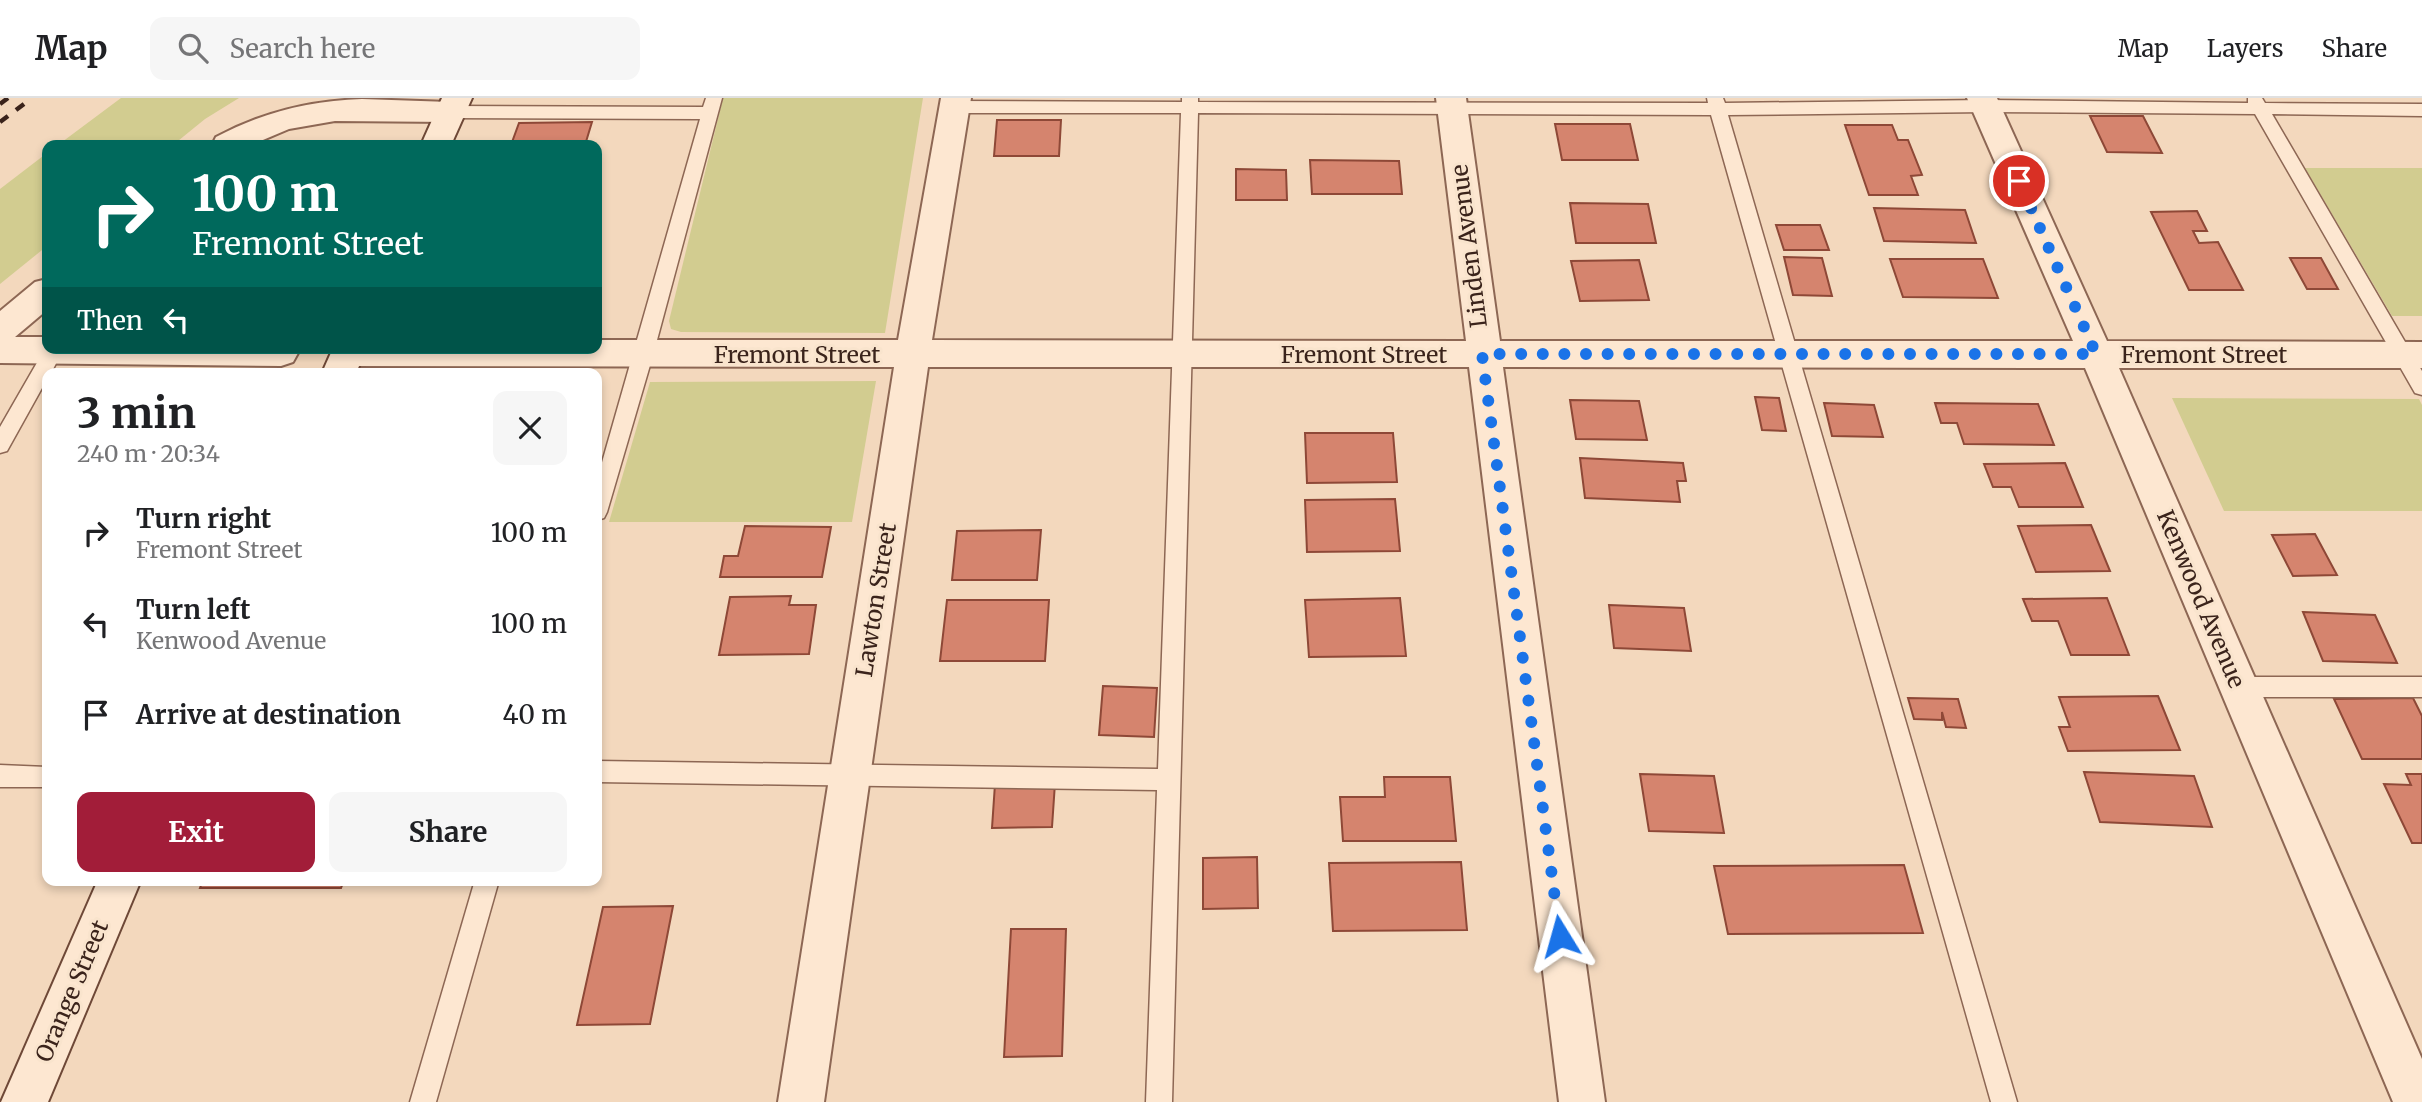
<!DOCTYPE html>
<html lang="en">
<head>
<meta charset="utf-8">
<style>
	:root { --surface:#fff; --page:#f6f6f6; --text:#202124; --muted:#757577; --line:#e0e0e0; --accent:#a21d39 }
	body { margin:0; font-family:Merriweather,serif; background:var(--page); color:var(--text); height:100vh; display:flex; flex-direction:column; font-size:26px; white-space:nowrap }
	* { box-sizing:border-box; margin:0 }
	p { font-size:23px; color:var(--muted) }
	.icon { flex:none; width:38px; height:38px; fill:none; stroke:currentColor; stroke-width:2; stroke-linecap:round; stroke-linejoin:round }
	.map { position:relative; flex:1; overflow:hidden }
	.drawer { position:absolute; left:42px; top:270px; width:560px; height:518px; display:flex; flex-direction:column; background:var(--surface); border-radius:14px; box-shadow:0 4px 10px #0003 }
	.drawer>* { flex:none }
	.top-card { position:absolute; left:42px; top:42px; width:560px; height:214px; border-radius:14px; box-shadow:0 4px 10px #0003; background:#00695c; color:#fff; overflow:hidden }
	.pin { position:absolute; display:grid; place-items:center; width:60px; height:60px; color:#fff; margin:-30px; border:4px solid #fff; border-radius:50%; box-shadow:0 2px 7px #0007 }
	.me { position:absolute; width:77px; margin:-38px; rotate:352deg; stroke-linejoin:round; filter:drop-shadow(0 0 5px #0008) }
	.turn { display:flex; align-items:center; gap:24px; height:147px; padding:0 35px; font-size:32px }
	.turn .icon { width:91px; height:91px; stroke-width:2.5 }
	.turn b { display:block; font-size:49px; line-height:60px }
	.then { display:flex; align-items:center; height:66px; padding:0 35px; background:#0003; gap:14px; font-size:26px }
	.round { display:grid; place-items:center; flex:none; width:74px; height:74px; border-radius:14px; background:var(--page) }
	.overview { display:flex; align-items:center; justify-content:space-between; height:119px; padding:0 35px }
	h1 { font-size:42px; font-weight:700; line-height:52px }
	.button { display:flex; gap:14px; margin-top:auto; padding:14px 35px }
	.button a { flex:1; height:80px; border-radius:14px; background:var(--accent); color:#fff; font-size:28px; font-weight:700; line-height:80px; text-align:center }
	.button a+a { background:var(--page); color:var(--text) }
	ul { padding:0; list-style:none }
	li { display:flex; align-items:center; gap:21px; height:91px; padding:0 35px }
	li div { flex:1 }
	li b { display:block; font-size:26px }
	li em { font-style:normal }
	header { display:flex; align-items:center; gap:42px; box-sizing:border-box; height:98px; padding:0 35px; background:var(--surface); border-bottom:2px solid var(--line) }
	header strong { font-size:33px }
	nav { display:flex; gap:38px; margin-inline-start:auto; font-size:24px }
	.search { width:490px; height:63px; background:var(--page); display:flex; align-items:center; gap:18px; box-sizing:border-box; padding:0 24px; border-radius:14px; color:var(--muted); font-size:26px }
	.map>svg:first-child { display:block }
	.green { fill:#d2cc90 }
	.building { fill:#d5846e; stroke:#8e4837; stroke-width:2 }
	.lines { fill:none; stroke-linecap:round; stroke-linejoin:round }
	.lane-casing { stroke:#8d6754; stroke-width:3 }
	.street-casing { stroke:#8d6754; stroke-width:4 }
	.secondary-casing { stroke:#6e4837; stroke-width:4 }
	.lane { fill:#fde7d1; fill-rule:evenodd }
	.street { fill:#fde7d1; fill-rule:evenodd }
	.secondary { fill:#fde7d1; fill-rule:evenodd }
	.rail { stroke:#3a231b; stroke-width:4.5; stroke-dasharray:10 10; stroke-linecap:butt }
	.route { stroke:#1a73e8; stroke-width:12; stroke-dasharray:0 21.6 }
	.labels { text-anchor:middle; stroke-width:6; stroke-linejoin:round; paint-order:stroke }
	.street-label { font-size:23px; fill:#3a231b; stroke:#f9e4cd }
</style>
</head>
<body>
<header>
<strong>Map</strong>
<div class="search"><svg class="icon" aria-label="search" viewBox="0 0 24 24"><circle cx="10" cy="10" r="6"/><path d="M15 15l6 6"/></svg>Search here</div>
<nav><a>Map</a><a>Layers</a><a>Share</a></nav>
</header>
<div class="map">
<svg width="2422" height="1004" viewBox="0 0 2422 1004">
	<rect width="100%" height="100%" fill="#f3d8bd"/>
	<g class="green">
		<polygon points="121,0 239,0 205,21 173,47 58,47"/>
		<polygon points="723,0 923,0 885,235 681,234 671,231 669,223"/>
		<polygon points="47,55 47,148 0,186 0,91"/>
		<polygon points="2305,70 2422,70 2422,218 2392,218"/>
		<polygon points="876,283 852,424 609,424 650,284"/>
		<polygon points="2172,300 2419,301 2422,307 2422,413 2224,413"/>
	</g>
	<g class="building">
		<polygon points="2090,18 2143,18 2162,55 2107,54"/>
		<polygon points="997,22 1061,22 1059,58 994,58"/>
		<polygon points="592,24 585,47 511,47 519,25"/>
		<polygon points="1555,26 1630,26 1638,62 1562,62"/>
		<polygon points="1845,27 1892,27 1898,42 1908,42 1922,77 1911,78 1918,97 1869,97"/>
		<polygon points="1310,62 1399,63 1402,96 1312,96"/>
		<polygon points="1236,71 1286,72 1287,102 1236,102"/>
		<polygon points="1570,105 1648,106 1656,145 1576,145"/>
		<polygon points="1874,110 1965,112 1976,145 1884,143"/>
		<polygon points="2197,113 2207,133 2193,133 2199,145 2218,144 2243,192 2189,192 2151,114"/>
		<polygon points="1776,127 1820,127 1829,152 1784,152"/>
		<polygon points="1784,159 1822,160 1832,198 1793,197"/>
		<polygon points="2290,160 2321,160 2338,191 2307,191"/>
		<polygon points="1890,161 1983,161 1998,200 1903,199"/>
		<polygon points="1639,162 1649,202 1580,203 1571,163"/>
		<polygon points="1755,299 1779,300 1786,333 1762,332"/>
		<polygon points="1570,302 1639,303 1647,342 1576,341"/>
		<polygon points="1824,305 1874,307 1883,339 1832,338"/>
		<polygon points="1935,305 2038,306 2054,347 1964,346 1957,325 1941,325"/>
		<polygon points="1305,335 1393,335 1397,384 1307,385"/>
		<polygon points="1580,360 1683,365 1686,383 1677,383 1680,404 1585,400"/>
		<polygon points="2065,365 2083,409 2019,409 2011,389 1993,389 1984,366"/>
		<polygon points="1395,401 1400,453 1307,454 1305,402"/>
		<polygon points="2091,427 2110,473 2036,474 2018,428"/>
		<polygon points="745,428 831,429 822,479 720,479 724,458 738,458"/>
		<polygon points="1041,432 1037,482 952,482 957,433"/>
		<polygon points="2315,436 2337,477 2293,478 2272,437"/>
		<polygon points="791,498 789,507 816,507 809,556 719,557 730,499"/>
		<polygon points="1400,500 1406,558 1309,559 1305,502"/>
		<polygon points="2107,500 2129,557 2071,557 2058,523 2032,523 2023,501"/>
		<polygon points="947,502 1049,502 1045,563 940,563"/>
		<polygon points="1609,507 1684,510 1691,553 1614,550"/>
		<polygon points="2303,514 2375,517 2397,565 2323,563"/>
		<polygon points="1103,588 1157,590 1154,639 1099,637"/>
		<polygon points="2158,598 2180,652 2068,653 2059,629 2070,629 2059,599"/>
		<polygon points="1908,600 1958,601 1966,630 1946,629 1942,614 1942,622 1914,621"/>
		<polygon points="2413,600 2422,618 2422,661 2362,661 2334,601"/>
		<polygon points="2084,674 2194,678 2212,729 2100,724"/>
		<polygon points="1640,676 1714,678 1724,735 1649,733"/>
		<polygon points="2406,676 2422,676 2422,745 2412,745 2384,686 2411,687"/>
		<polygon points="1384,679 1450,679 1456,743 1343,743 1340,699 1385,699"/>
		<polygon points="1055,685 1052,729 992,730 995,686"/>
		<polygon points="1257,759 1258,810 1203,811 1203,760"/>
		<polygon points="1461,764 1467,832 1333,833 1329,765"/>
		<polygon points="1904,767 1923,835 1728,836 1714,768"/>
		<polygon points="203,782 344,782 341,790 200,790"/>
		<polygon points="673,808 650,926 577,927 603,809"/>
		<polygon points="1011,831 1066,831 1062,958 1004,959"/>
	</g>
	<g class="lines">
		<g class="lane-casing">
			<g id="lane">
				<polygon points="706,0 722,0 653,257 607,414 604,420 597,422 597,382 700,21 450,20 442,14 450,8 703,9"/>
				<polygon points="1182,0 1198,0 1198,4 1708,5 1707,0 1723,0 1725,5 1986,2 2248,5 2248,0 2262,0 2265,5 2422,6 2422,18 2272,16 2422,273 2422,297 2415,295 2255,16 1986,14 1728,17 2017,1004 1991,1004 1711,17 1198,15 1172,1004 1146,1004 1157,692 597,684 597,663 1158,671 1181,15 955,15 947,9 955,3 1182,4"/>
				<polygon points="46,249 60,250 62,254 51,275 47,275 47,281 7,353 0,355 0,329"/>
				<polygon points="2239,579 2422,579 2422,599 2239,599 2231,596 2228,589 2231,582"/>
				<polygon points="0,667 47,669 47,689 0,689"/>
				<polygon points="475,782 499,782 436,1004 410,1004"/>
			</g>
		</g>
		<g class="street-casing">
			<g id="street">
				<polygon points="941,0 971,0 932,242 1466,243 1436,0 1466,0 1500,243 2073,243 1967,0 1997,0 2107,243 2422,244 2422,270 2119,270 2422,961 2422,1004 2393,1004 2085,270 1503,269 1605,1004 1559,1004 1469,269 928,269 824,1004 778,1004 894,269 348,268 336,264 331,255 333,250 597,250 597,242 898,242"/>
				<path d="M362 1 450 4 461 7 465 14 461 21 450 24 335 23 289 31 251 47H212L216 39C263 14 309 3 362 1Z"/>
				<polygon points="47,181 47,212 15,239 47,239 47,250 296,250 298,255 293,264 281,268 0,265 0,213 35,184"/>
			</g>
		</g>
		<g class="secondary-casing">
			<g id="secondary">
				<polygon points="442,0 472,0 451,47 421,47"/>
				<polygon points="333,250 367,250 356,275 322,275"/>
				<polygon points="98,782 141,782 48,1004 1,1004"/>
			</g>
		</g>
		<use href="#lane" class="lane"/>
		<use href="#street" class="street"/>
		<use href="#secondary" class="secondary"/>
		<g class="rail">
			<polyline points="0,6 8,0"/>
			<polyline points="0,24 32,0"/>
		</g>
	</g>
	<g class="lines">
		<polyline class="route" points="1560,838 1482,256 2096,256 2019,83"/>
	</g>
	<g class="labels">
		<g class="street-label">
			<text transform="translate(1469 148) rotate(-97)" y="8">Linden Avenue</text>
			<text x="797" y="265">Fremont Street</text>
			<text x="1364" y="265">Fremont Street</text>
			<text x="2204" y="265">Fremont Street</text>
			<text transform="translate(2201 501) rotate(67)" y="8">Kenwood Avenue</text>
			<text transform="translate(876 502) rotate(-81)" y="8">Lawton Street</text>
			<text transform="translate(72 893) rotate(-67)" y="8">Orange Street</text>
		</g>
	</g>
</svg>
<div class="pin" style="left:2019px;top:83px;background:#d93025"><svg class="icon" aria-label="arrive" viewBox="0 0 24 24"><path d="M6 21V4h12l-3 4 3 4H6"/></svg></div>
<svg class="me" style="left:1560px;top:838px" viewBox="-20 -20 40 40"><path d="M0-17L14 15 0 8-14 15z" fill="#1a73e8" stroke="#fff" stroke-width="4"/></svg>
<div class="top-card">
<div class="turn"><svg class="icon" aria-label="right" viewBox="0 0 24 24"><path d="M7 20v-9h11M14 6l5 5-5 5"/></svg><div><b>100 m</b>Fremont Street</div></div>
<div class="then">Then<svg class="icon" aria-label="left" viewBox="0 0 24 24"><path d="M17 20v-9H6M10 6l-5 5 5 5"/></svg></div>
</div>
<section class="drawer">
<div class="overview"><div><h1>3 min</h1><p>240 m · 20:34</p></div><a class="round"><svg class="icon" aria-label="close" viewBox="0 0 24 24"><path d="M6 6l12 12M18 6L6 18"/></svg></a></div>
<ul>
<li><svg class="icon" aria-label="right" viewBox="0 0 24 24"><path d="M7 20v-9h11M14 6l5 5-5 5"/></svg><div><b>Turn right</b><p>Fremont Street</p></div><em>100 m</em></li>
<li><svg class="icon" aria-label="left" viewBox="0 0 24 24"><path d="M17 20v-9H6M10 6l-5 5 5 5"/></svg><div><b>Turn left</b><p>Kenwood Avenue</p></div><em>100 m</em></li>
<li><svg class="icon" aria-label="arrive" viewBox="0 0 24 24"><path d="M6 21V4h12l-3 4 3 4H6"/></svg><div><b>Arrive at destination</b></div><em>40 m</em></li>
</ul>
<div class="button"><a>Exit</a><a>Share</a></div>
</section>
</div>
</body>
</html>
